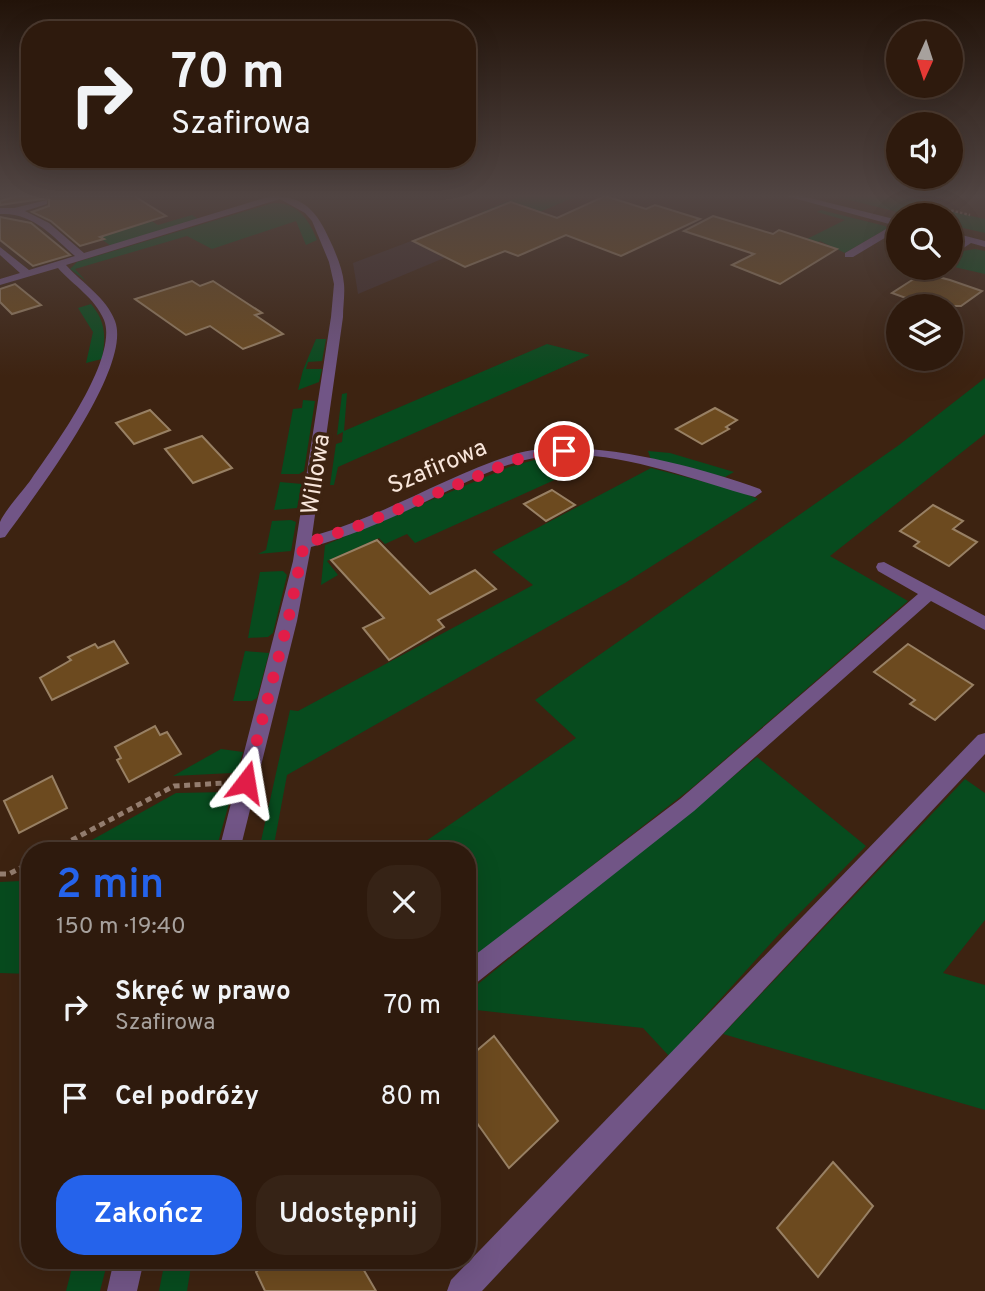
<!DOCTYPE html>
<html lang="pl">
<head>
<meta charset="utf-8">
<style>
	:root { --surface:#2e1a0d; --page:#362316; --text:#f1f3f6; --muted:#a7a19d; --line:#49382e; --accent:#2563eb }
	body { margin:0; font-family:Overpass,sans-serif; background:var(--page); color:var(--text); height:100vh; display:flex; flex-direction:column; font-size:26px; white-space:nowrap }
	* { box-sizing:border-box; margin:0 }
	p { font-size:23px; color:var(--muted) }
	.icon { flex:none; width:38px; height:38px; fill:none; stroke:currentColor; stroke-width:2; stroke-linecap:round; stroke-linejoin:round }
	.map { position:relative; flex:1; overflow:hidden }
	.panel { position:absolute; left:21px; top:842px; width:455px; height:427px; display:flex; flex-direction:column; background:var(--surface); border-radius:28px; box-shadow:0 7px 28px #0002,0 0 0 2px var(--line) }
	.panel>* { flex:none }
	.guide { position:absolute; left:21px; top:21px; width:455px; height:147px; border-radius:28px; box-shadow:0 7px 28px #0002,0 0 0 2px var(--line); background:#2e1a0d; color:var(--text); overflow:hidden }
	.needle { width:46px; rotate:183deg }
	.fabs { position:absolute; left:886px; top:21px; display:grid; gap:14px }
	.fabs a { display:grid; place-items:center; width:77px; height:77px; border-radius:50%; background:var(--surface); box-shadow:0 7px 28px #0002,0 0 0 2px var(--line); font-size:35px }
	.pin { position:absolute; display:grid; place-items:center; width:60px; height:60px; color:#fff; margin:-30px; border:4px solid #fff; border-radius:50%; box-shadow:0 2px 7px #0007 }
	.me { position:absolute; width:77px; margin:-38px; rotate:14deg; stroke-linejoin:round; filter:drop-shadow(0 0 5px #0008) }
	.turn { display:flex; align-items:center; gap:24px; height:147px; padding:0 35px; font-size:32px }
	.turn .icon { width:91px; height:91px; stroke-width:2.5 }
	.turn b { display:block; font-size:49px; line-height:60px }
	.round { display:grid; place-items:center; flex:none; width:74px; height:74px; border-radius:28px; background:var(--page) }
	.summary { display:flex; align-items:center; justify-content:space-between; height:119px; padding:0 35px }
	h1 { font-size:42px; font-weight:600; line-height:52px; color:var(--accent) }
	.button { display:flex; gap:14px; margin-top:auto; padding:14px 35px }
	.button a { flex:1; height:80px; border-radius:28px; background:var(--accent); color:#fff; font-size:28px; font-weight:600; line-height:80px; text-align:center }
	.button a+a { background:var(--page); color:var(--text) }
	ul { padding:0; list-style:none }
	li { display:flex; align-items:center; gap:21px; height:91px; padding:0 35px }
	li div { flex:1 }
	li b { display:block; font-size:26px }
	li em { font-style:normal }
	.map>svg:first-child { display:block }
	.industrial { fill:#402c2b }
	.green { fill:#074b1e }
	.building { fill:#6c4a1f; stroke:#988064; stroke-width:2 }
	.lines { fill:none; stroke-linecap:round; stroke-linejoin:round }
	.path-far1 { stroke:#947d6f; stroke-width:2.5; stroke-dasharray:2.5 2; stroke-linecap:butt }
	.path { stroke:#947d6f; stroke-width:5; stroke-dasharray:6 4.5; stroke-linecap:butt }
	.minor { fill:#715586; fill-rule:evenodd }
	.route { stroke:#e11d48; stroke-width:12; stroke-dasharray:0 21.6 }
	.labels { text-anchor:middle; stroke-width:7; stroke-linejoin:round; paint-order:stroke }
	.street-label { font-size:24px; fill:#f8e6db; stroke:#3d2311 }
</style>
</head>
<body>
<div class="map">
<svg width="985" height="1291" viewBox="0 0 985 1291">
	<rect width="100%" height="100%" fill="#3d2311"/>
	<polygon class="industrial" points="456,224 492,238 358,294 353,263"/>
	<g class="green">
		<polygon points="112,196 158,225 192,215 198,219 111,246 51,203"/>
		<polygon points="521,196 577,196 514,223 482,212"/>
		<polygon points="906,196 924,200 906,214 837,197"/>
		<path d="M273 203C297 202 309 219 317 240L306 245 296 221 212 249 187 236 75 269 86 281 70 269 77 262Z"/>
		<polygon points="931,207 985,219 985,233 950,225 950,215 921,215"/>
		<polygon points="821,210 885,226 888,228 845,253 820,241 816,243 805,240 845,220 817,212"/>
		<polygon points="975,249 985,251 985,274 950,266 950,259 963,251"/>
		<path d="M91 304C106 322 106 337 102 359L86 363 93 332 78 308Z"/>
		<polygon points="316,339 326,339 322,361 308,362 306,369 322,369 319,382 298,390 303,370"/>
		<polygon points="547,344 590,355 338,467 334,485 330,485 336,444 342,442 343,432 337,435 342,394 347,393 344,431"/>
		<polygon points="985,378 985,434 830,556 908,601 693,787 467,963 467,850 413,850 576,738 535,700 899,445"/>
		<polygon points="303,400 315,401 304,471 299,474 281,474 293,409 302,408"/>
		<polygon points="648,451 670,453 734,472 725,477 651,460"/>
		<polygon points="545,457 586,458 583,467 415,543 407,534 385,544 379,538 327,561 338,575 321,585 325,545 509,467"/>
		<polygon points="651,468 740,491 758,499 625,583 287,775 273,850 259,850 290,710 298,711 533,585 492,552"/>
		<polygon points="280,482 302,484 297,508 274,510"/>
		<polygon points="291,520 296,522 291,551 258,554 266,550 272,521"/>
		<polygon points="283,571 287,575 273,633 268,637 248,638 260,572"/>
		<polygon points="245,651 269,653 257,698 252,701 233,701"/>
		<polygon points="221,749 243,752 238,769 232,773 173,776"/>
		<polygon points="757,757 866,846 780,933 669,1056 643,1028 467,1009 467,993"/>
		<polygon points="965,779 985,793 985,920 943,973 985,985 985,1110 723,1034"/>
		<polygon points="229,792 231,796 216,850 74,850 176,793"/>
		<polygon points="30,876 30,974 0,973 0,882 21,881"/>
		<polygon points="74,1260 108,1260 100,1291 66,1291"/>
		<polygon points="165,1260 192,1260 187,1291 159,1291"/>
	</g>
	<g class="building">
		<polygon points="18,196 134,196 166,216 100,237 104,239 80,246 51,221 32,212 49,206 49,198 0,205 0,201"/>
		<polygon points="605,196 646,209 655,205 700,219 621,256 566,235 518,256 505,251 465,267 413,241 511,202 557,218"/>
		<polygon points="713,216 773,234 779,230 837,249 780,284 732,265 754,254 684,231"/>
		<polygon points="0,217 31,223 70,255 33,266 0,240"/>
		<polygon points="923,273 950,280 982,291 961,306 928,306 892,293"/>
		<polygon points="192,281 200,286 213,281 262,313 255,315 283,334 243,349 210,326 186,335 135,299"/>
		<polygon points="15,284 41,305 12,314 0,302 0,289"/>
		<polygon points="715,408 737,420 726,427 729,429 702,444 676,429"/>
		<polygon points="150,410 170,430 134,444 116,423"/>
		<polygon points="202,436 232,468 193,483 165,449"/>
		<polygon points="552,490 575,505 546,521 524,504"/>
		<polygon points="933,505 963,521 953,529 977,542 949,566 914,546 919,542 900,531"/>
		<polygon points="377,540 430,594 475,570 496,589 438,620 444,627 389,660 363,628 384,618 331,560"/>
		<polygon points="114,641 128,663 52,700 40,678 71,660 68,657 95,644 98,648"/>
		<polygon points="908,644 973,685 935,720 910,704 915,700 874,672"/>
		<polygon points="155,726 160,735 167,732 181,754 129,782 117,760 121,758 115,747"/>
		<polygon points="52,776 67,808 19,833 4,801"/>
		<polygon points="494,1036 558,1121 509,1168 467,1109 467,1059"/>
		<polygon points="833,1162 873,1206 818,1277 777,1228"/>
		<polygon points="269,1260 358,1260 376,1291 265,1291 256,1272"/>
	</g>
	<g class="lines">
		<polyline class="path-far1" points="925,204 970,215"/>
		<g class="path">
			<polyline points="53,850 174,786 224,783"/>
			<polyline points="0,874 9,874 30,863"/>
		</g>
		<g class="minor">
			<path d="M271 196C309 196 319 216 333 247 338 259 343 271 344 284 345 295 343 306 343 317L312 536C383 517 445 476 515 454 580 435 697 466 760 489L762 492 755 497C687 479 612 446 540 457 500 463 461 485 425 502 388 520 351 536 311 547L297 621 240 850H219L293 561 331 317 334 284 329 262 312 221 305 213 280 199 66 265C83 284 106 297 115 321 133 368 34 497 5 537L0 538C0 534 0 526 0 522 5 510 24 490 32 478 54 447 119 358 104 320 95 298 73 285 58 268L0 285V279L20 273 0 255V247L29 270 75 256C52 236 33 212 0 214V208H14L47 200V204L25 211 49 223 84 253Z"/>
			<polygon points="786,196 802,196 898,220 898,230 853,257 845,257 845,253 893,225"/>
			<polygon points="950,232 985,241 985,247 971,243 950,257 950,249 961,241 950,238"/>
			<polygon points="884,562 985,616 985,630 931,601 694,811 475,984 467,988 467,961 680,799 918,594 878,571 876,567 878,563"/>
			<polygon points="985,733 985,754 482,1291 447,1291 451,1280 978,735"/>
			<polygon points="114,1260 144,1260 137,1291 107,1291"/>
		</g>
	</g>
	<linearGradient id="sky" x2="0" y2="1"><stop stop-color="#221309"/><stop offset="0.52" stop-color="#514543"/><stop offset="1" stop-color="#514543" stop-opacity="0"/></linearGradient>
	<rect width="985" height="377" fill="url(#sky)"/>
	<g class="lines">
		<polyline class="route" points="246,782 288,621 304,544 358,526 521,458 564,451"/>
	</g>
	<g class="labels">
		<g class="street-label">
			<text transform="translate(437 466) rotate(-23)" y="8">Szafirowa</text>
			<text transform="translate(315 474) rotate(-81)" y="8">Willowa</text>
		</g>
	</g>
</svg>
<div class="fabs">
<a><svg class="needle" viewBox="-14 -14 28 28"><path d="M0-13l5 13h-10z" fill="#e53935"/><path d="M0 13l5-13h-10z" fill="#a7a19d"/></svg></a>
<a><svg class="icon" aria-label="sound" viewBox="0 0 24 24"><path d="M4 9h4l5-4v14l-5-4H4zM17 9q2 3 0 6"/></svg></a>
<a><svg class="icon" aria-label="search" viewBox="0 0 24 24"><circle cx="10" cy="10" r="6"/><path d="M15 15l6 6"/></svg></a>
<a><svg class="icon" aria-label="layers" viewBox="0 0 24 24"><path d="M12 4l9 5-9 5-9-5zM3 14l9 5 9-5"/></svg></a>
</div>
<div class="pin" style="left:564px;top:451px;background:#d93025"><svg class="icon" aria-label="arrive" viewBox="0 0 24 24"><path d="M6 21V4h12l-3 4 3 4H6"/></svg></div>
<svg class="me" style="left:246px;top:782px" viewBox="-20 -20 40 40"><path d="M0-17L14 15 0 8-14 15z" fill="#e11d48" stroke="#fff" stroke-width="4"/></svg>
<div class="guide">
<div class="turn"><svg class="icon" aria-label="right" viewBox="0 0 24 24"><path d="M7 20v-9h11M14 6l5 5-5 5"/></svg><div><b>70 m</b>Szafirowa</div></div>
</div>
<section class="panel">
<div class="summary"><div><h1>2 min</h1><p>150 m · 19:40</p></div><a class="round"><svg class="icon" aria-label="close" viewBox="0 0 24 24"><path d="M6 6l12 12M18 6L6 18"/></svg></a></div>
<ul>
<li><svg class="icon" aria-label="right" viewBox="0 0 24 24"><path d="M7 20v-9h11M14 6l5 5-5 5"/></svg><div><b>Skręć w prawo</b><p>Szafirowa</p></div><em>70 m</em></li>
<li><svg class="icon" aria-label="arrive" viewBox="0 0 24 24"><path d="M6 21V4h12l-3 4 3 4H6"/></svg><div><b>Cel podróży</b></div><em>80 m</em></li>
</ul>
<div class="button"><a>Zakończ</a><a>Udostępnij</a></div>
</section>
</div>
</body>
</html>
